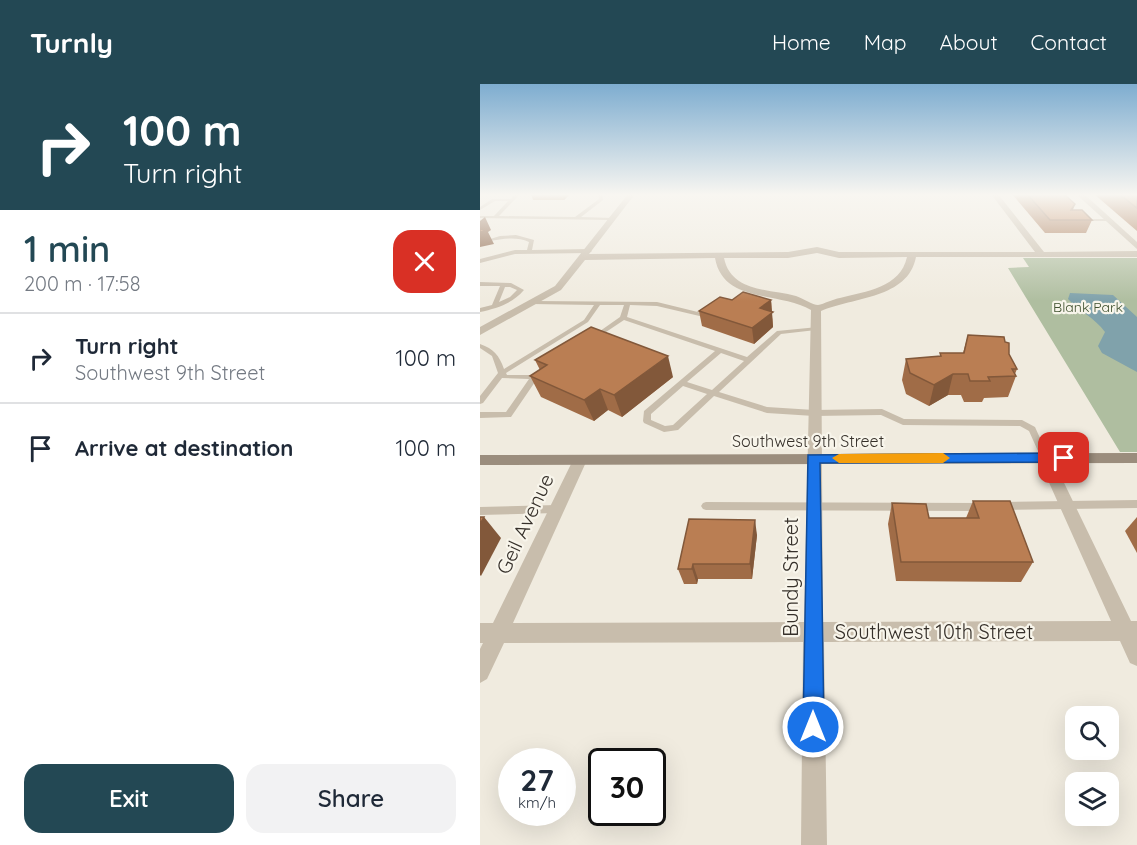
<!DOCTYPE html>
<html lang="en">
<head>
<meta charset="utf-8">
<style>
	:root { --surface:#fff; --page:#f2f2f3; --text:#1f2937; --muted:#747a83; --line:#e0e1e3; --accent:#234854 }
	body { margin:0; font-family:Quicksand,sans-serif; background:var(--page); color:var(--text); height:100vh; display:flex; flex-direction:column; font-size:22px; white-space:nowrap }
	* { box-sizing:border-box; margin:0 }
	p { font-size:20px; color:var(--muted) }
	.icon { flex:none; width:33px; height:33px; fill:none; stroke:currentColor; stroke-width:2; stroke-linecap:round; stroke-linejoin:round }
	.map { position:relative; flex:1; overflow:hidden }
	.sheet { display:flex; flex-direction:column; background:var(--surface); width:480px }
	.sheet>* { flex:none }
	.guide { background:#234854; color:#fff; overflow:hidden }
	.fabs { position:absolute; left:585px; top:622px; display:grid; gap:12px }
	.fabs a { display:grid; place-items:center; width:54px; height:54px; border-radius:12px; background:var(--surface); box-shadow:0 6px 24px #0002; font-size:30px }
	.speed { position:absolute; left:18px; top:664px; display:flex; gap:12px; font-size:30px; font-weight:700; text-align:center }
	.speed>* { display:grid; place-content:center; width:78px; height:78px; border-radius:50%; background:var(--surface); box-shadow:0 6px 24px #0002; line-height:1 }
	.speed small { font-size:15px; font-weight:400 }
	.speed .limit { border:3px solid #111; border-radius:9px; background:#fff; color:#111 }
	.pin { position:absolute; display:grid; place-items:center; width:51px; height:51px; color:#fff; margin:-26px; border-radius:12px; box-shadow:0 3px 9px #0006 }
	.me { position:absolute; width:66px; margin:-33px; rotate:0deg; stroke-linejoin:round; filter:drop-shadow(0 0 4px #0008) }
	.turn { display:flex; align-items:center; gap:21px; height:126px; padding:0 24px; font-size:27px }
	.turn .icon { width:78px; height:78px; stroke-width:2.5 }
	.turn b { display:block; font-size:42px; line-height:51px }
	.round { display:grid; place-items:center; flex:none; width:63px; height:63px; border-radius:18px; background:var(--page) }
	.headline { display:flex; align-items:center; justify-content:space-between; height:102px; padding:0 24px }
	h1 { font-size:36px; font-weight:600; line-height:45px; color:var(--accent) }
	.button { display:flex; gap:12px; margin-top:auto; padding:12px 24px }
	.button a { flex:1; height:69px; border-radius:18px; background:var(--accent); color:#fff; font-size:24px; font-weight:600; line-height:69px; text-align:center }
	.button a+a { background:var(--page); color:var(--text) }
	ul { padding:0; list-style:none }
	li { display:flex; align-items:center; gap:18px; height:90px; padding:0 24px; border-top:2px solid var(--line) }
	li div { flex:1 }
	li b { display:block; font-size:22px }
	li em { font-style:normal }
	header { display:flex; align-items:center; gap:36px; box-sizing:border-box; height:84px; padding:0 30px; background:var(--accent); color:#fff }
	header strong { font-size:28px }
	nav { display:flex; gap:33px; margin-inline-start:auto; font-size:21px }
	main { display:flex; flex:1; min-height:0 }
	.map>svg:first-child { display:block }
	.green { fill:#afbea0 }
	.water { fill:#80a2ab }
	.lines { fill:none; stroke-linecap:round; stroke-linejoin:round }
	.service { fill:#c8bdac; fill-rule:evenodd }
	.minor { fill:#c8bdac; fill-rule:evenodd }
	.secondary { fill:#9b8d7d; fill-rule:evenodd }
	.wall { fill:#a06c47 }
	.shaded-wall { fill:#82583a }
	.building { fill:#ba7e53; stroke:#82583a; stroke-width:1.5 }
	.route { fill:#1a73e8; stroke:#114b97; stroke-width:1.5 }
	.slow { fill:#f59e0b }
	.labels { text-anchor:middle; stroke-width:4.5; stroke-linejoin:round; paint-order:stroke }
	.far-park-label { font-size:14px; fill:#405230; stroke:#f8f5eb }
	.street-label { font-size:16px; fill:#36302a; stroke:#f8f5eb }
	.near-street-label { font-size:20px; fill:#36302a; stroke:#f8f5eb }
</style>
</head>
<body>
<header>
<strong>Turnly</strong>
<nav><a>Home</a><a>Map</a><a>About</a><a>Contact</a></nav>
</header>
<main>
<section class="sheet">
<div class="guide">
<div class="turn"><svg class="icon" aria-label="right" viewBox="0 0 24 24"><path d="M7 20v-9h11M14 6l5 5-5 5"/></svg><div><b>100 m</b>Turn right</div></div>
</div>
<div class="headline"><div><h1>1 min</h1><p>200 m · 17:58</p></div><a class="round" style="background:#d93025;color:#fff"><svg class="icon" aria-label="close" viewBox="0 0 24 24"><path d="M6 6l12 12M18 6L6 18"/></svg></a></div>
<ul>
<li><svg class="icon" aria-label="right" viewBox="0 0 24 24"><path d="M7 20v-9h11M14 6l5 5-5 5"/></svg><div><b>Turn right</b><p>Southwest 9th Street</p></div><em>100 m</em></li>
<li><svg class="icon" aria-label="arrive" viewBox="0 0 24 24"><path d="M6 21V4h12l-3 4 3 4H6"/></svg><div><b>Arrive at destination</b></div><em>100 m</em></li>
</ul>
<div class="button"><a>Exit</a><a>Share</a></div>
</section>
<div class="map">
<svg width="657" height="761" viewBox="0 0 657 761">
	<rect width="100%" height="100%" fill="#f0ebdf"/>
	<polygon class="green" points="543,174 657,174 657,368 640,368 528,184 549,183"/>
	<path class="water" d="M590 209 633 211 657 233V288L622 269 618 262 625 248C615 234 599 227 588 215Z"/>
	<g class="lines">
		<g class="service">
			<polygon points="35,110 40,110 19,132 95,133 119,115 118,110 122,110 123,116 101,133 133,134 135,135 133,136 0,134 0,132 14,132 28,117 15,117 0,126 0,123 12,115 31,115"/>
			<polygon points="600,135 628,135 630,136 628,137 598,137"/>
			<path d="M36 151 54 156 52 166 109 165 112 167 109 169 35 170 0 179V175L35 166H47L49 158C36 152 23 155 9 157L7 156 20 152Z"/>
			<path d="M0 198 31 199 44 206C32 220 17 224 0 228V224L12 221 20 202H0ZM25 203H30L37 206 30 213 19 218Z"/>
			<path d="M54 217 177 218 230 231 231 232 228 234 177 222 150 221 147 233 267 273 297 247 338 243 339 244 336 246 301 250 239 308 287 323 334 326 402 325 424 335 542 336 555 343 569 374 565 377 562 376 549 347 540 342 423 341 401 331 334 332 287 329 234 312 198 346 184 348 164 339 163 337 164 327 235 267 144 236 117 254H113V252L140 233 144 221H120L108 238 26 289 27 291H52L60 286 64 288 57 295 31 333 0 334V328H26L49 295 22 294 3 319 0 320V312L18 289 12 272 0 264V260C14 265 19 271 24 285L104 236 114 221 52 220V218ZM241 269 264 277 232 306 207 298ZM203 302 227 310 193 341 185 342 171 336V330Z"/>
			<polygon points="657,416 657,424 521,426 518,425 516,422 518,419 521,418"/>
			<polygon points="226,418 502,419 505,420 507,423 505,426 502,427 226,426 223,425 221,422 223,419"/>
			<polygon points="77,421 80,422 82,425 80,428 77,429 0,431 0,423"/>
		</g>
		<g class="minor">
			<path d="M148 110H155L109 170 308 168 337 163 359 168H555L511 110H518L564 168 657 167V173H436C428 215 373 213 341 227L343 538 631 537 558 374 565 369 572 374 651 537H657V582L650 579 640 557 344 558 347 761H321L323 558 24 559 7 595 0 599V565L3 559H0V539H13L93 376 100 371 107 376 33 539 324 538 331 226C300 207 243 220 235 174L105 176 81 206 0 251V243L75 202ZM337 169 359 174 427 173C420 204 386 207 360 214 353 215 344 220 338 221 333 221 322 214 316 212 289 205 251 208 244 174H308Z"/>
			<polygon points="596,110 604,110 657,158 657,165"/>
		</g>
		<polygon class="secondary" points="657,369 657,379 0,381 0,371"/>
	</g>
	<g class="wall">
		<polygon points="51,110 90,110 84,116 53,116"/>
		<polygon points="532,110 584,110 595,120 593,126 612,136 606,149 565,149"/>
		<polygon points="614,110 657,110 657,147"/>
		<polygon points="252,216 291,216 293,243 274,260 222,242 219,227"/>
		<polygon points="488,251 525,258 529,270 537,285 535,290 536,292 528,313 504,314 502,318 484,318 481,311 468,311 449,322 426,310 422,296 426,275 460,272 460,269 483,269"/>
		<polygon points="55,276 193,293 142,333 128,326 114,337 61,313 50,292 60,286"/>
		<polygon points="493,417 553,478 541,498 416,497 408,440 412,419 449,434 486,434"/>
		<polygon points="657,433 657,469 645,447"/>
		<polygon points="277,451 272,495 218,495 217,500 204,500 198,485"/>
	</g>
	<g class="shaded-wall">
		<polygon points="82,110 90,110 84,116"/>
		<polygon points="5,133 11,146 8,148 14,160 0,163 0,137"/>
		<polygon points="291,216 293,243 274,260 272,244 280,224"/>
		<polygon points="188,272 193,293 142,333 134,311"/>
		<polygon points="473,290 468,311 449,322 454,301"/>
		<polygon points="120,305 128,326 114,337 104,316"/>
		<polygon points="4,433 21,454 1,492 0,491 0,440"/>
		<polygon points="275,436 277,451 272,495 270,480"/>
		<polygon points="213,480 218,495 217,500 212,485"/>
	</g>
	<g class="building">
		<polygon points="547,110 584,110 595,120 591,126 602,126 612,136 570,136"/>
		<polygon points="639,110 657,110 657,124"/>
		<polygon points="0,145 7,146 0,148"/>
		<polygon points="263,208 291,216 280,224 293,228 272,244 219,227 240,213 252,216"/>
		<polygon points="111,243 188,272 134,311 120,305 104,316 50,292 67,281 55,276"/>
		<polygon points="488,251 524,253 525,258 529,259 529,270 537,285 532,285 536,292 508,293 510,297 490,297 488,290 473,290 454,301 430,289 426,275 461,272 460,269 484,269"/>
		<polygon points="493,417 530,417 553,478 421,478 412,419 446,420 449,434 499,434"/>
		<polygon points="0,433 4,433 0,440"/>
		<polygon points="209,435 275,436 270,480 213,480 212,485 198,485"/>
	</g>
	<linearGradient id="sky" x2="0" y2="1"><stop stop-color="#7eadd0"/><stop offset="0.51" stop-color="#f8f6f1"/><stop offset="1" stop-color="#f8f6f1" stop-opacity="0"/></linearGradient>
	<rect width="657" height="217" fill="url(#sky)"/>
	<polygon class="route" points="584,369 591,374 584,378 340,379 344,643 341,650 333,653 326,650 323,643 328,371"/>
	<polygon class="slow" points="463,369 470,374 463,379 359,379 352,374 359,370"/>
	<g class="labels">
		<g class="far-park-label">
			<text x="608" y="228">Blank Park</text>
		</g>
		<g class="street-label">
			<text x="328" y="363">Southwest 9th Street</text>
		</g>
		<g class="near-street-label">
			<text transform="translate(45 440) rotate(-65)" y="7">Geil Avenue</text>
			<text transform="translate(311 493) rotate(-90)" y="7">Bundy Street</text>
			<text x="454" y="555">Southwest 10th Street</text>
		</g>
	</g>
</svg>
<div class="fabs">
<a><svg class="icon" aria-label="search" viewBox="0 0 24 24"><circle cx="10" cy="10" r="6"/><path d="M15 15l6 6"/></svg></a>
<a><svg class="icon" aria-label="layers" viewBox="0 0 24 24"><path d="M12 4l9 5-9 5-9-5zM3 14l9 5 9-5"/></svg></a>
</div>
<div class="speed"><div>27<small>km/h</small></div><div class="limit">30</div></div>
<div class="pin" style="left:584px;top:374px;background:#d93025"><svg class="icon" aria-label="arrive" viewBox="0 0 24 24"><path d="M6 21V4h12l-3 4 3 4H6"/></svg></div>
<svg class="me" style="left:333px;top:643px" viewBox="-20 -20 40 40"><circle r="17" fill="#1a73e8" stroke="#fff" stroke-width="3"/><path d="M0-11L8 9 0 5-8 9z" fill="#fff"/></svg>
</div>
</main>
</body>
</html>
